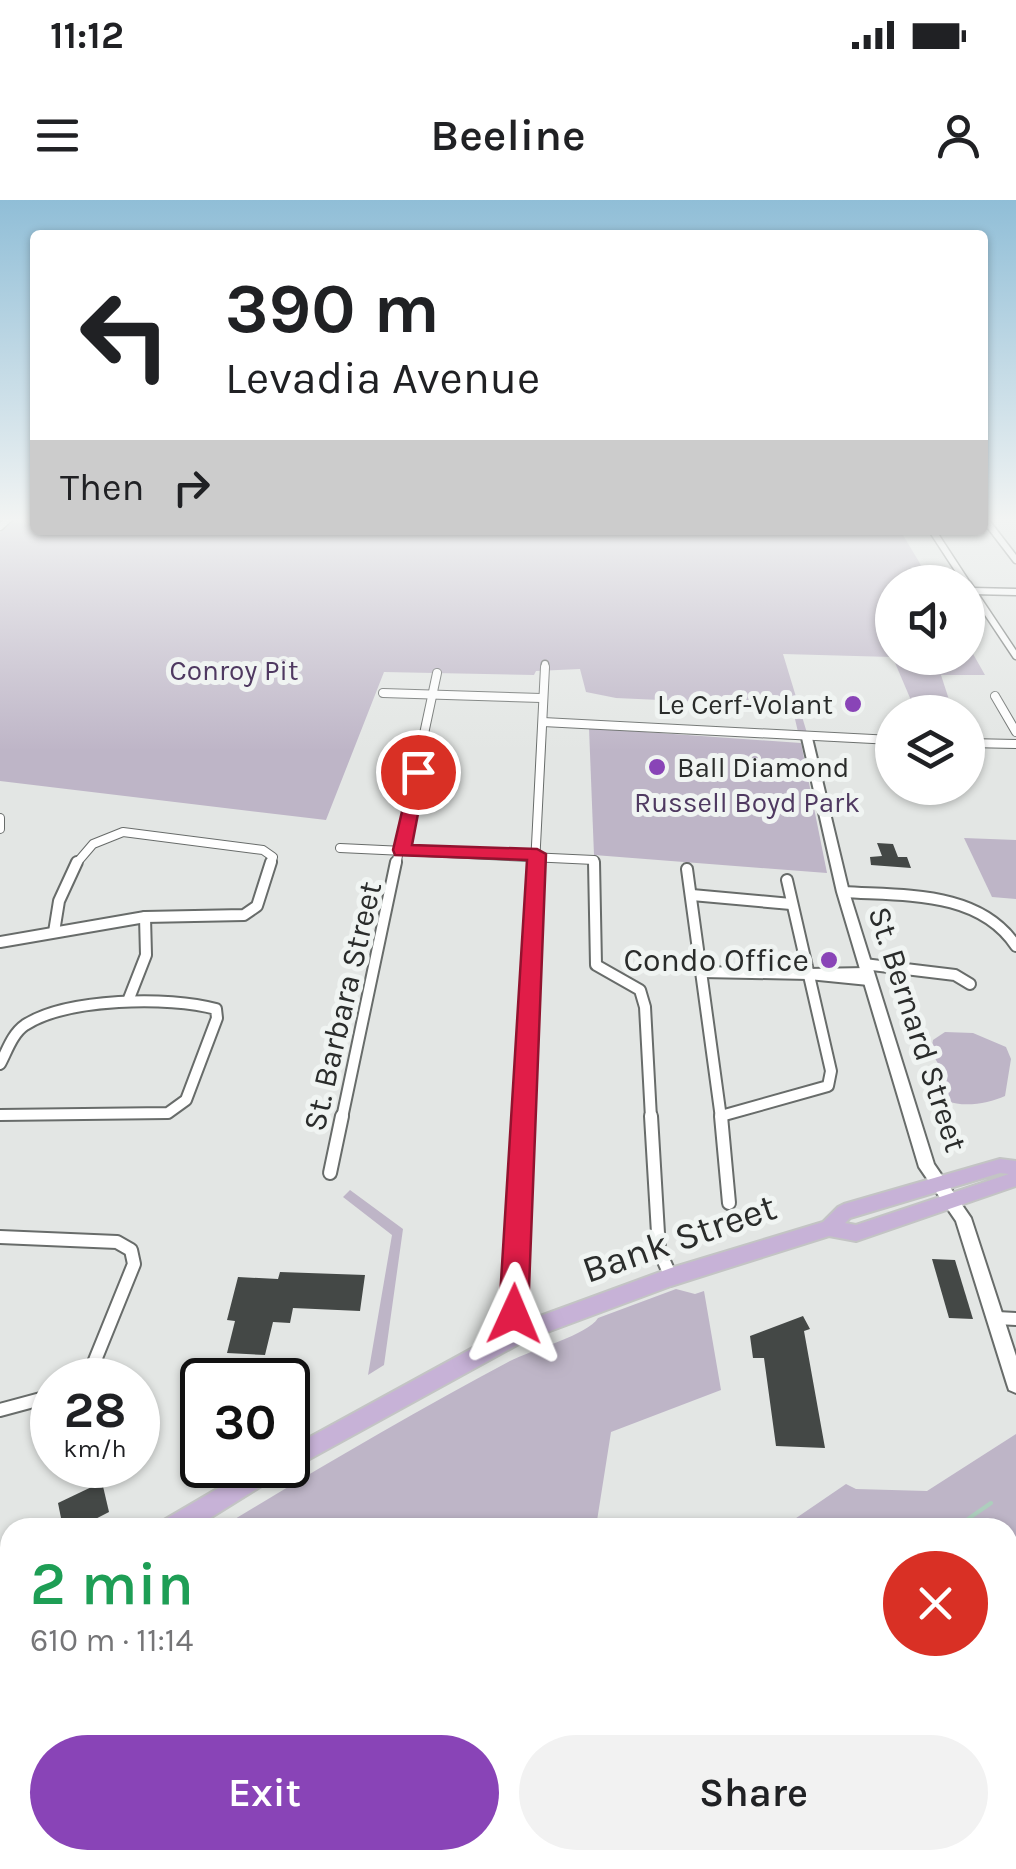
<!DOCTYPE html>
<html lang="en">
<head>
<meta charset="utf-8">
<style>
	:root { --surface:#fff; --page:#f2f2f2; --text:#202124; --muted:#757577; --accent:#8944b7 }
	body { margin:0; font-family:Karla,sans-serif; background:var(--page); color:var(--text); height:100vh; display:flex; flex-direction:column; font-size:38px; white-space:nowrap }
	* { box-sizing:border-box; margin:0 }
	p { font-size:32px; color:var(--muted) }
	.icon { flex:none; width:55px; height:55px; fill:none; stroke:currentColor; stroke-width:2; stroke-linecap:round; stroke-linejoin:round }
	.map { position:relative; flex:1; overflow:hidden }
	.drawer { position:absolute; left:0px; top:1318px; width:1018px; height:352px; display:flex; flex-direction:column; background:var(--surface); border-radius:30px 30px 0 0; box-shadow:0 2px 8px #0004 }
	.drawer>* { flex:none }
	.guide { position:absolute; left:30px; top:30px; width:958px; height:305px; border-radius:10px; box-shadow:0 2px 8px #0004; background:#fff; color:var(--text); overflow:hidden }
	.controls { position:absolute; left:875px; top:365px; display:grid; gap:20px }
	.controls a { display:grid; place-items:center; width:110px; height:110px; border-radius:50%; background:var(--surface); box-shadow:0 2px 8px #0004; font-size:50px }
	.speed { position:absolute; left:30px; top:1158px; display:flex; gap:20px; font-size:50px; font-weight:700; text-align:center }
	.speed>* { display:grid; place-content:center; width:130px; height:130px; border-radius:50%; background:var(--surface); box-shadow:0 2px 8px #0004; line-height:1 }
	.speed small { font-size:25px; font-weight:400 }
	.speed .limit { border:5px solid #111; border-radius:15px; background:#fff; color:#111 }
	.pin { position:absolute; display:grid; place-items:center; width:85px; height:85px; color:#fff; margin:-42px; border:5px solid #fff; border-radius:50%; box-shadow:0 2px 10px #0007 }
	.me { position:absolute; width:110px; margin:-55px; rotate:1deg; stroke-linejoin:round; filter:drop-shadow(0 0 8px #0008) }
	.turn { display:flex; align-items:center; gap:35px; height:210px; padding:0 30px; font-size:45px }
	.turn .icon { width:130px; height:130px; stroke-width:2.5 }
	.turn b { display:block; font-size:70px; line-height:85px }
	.then { display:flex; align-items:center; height:95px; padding:0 30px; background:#0003; gap:20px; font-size:38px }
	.round { display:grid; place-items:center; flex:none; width:105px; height:105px; border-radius:52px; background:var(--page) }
	.headline { display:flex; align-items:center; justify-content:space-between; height:170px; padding:0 30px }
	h1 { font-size:60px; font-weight:600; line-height:75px; color:#1e9e55 }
	.primary-button { display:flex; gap:20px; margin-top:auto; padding:20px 30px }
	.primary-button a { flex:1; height:115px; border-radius:60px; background:var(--accent); color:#fff; font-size:40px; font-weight:600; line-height:115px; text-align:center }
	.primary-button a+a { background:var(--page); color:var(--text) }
	.status { display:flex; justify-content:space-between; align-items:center; height:70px; padding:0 50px; background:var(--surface); direction:ltr }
	.status svg { height:28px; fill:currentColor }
	header { display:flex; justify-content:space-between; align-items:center; height:130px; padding:0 30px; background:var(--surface); font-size:45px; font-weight:600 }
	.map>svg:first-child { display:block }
	.green { fill:#beb5c7 }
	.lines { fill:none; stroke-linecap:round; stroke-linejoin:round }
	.stream { stroke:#adcebd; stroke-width:4 }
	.building { fill:#444846 }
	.street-far3-casing { stroke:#686c6a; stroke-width:9 }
	.street-far2-casing { stroke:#686c6a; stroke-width:10 }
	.street-far1-casing { stroke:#686c6a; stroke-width:14 }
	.street-casing { stroke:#686c6a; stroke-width:16 }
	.secondary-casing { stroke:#686c6a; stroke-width:4 }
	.primary-casing { stroke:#c3c4c4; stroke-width:4 }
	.street-far3 { stroke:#fff; stroke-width:6 }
	.street-far2 { stroke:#fff; stroke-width:8 }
	.street-far1 { stroke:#fff; stroke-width:10 }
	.street { stroke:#fff; stroke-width:12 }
	.secondary { fill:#fff; fill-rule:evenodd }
	.primary { fill:#c7b2d7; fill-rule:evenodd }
	.route { fill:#e11d48; stroke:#92132f; stroke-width:2.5 }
	.poi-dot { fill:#8944b7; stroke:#f0f4f2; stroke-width:4 }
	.labels { text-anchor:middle; stroke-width:10; stroke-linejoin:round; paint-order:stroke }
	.far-park-label { font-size:28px; fill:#4f3961; stroke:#f0f4f2 }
	.far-poi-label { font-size:28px; fill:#2a2c2b; stroke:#f0f4f2; text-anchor:end }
	.poi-label { font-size:32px; fill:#2a2c2b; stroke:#f0f4f2; text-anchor:end }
	.street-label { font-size:32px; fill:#2a2c2b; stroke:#f0f4f2 }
	.near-street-label { font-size:38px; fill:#2a2c2b; stroke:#f0f4f2 }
</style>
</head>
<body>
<div class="status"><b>11:12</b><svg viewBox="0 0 49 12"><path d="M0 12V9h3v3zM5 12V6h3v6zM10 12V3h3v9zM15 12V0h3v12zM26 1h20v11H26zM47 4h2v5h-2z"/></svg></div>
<header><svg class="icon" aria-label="menu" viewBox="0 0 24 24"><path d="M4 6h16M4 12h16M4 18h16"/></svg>Beeline<svg class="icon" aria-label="person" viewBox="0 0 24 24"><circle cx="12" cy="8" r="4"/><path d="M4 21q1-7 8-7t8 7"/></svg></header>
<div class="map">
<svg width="1016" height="1669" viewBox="0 0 1016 1669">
	<rect width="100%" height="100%" fill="#e3e6e4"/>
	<g class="green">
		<polygon points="18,317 35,317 35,330 900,330 931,382 892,382 892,457 783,454 807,533 798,532 792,506 616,498 586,492 580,469 536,471 534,475 384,472 326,620 0,581 0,333"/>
		<polygon points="968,445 985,475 941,475 953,512 916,512 893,458 968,458"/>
		<polygon points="589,528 801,543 827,673 594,655"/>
		<polygon points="964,638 1016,640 1016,699 992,697"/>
		<path d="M945 832 973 833 1006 847 1011 859 1005 896C989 903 965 908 947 901L941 869 931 851 933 840Z"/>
		<polygon points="350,990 403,1029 384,1165 368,1175 392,1035 343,997"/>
		<path d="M676 1089 695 1094 704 1091 721 1190 611 1232 596 1327H222C317 1269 412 1213 510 1161 531 1150 588 1135 598 1118Z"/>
		<polygon points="1016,1234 1016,1336 1008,1351 1008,1328 783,1327 846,1284 856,1289 927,1291"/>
		<polygon points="10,1458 10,1660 612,1660 609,1665 614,1669 0,1669 0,1464"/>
	</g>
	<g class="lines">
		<g class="stream">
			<polyline points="955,1328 991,1303"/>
			<polyline points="480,1669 492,1660"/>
		</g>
	</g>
	<g class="building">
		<polygon points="877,643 893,644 898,657 907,657 911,668 871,665 870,657 882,656"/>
		<polygon points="932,1059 955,1060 973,1119 949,1118"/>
		<polygon points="280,1072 365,1075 360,1111 293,1108 290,1123 273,1122 265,1155 227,1153 235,1121 227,1120 238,1077 278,1079"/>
		<polygon points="803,1116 810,1129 804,1131 825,1248 776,1246 764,1158 753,1158 750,1136"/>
		<polygon points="102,1282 109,1312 78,1328 63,1328 58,1303"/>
	</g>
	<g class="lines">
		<g class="street-far3-casing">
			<g id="street-far3">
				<polyline points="983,317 1016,360"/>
				<polyline points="0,327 11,317"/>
				<polyline points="932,330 966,382"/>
				<polyline points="968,384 1016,456"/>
				<polyline points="972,391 1016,392"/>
				<polyline points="545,469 545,464"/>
			</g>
		</g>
		<g class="street-far2-casing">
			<g id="street-far2">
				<polyline points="383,493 541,498"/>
				<polyline points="995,496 1016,532"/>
				<polyline points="543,522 892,540"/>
				<polyline points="968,543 1016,544"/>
				<polyline points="0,618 0,629"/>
				<polyline points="340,648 594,660 594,665"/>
				<polyline points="75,665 93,644 123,632 263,650 273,657 270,665"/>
				<polyline points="396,665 437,473"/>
				<polyline points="535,665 545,467"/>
			</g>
		</g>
		<g class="street-far1-casing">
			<g id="street-far1">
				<polyline points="594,662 596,765 640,790 645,807 651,918"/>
				<polyline points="687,669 721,918"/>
				<path d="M843 692C903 696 979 690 1016 746"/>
				<polyline points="692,695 791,704"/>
				<polyline points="54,732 59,701 77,662"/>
				<polyline points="0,742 145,717 244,715 257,706 271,662"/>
				<polyline points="864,764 955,775 970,784"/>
				<polyline points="702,772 809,774"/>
				<polyline points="867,773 809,774 869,780"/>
				<polyline points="128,801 146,755 145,717"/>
				<path d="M0 864C7 851 12 834 25 825 67 798 169 796 216 809L217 818 186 900 168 913 0 915"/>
				<polyline points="721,916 828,886 831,871 787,680"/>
				<polyline points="342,918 396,662"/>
				<polyline points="522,918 535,662"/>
			</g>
		</g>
		<g class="street-casing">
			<g id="street">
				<polyline points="651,916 659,1050 671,1077"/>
				<polyline points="721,916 729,1003"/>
				<polyline points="330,973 342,916"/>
				<polyline points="0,1037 117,1042 131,1050 134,1064 87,1180"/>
				<polyline points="997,1118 1016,1119"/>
				<polyline points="520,1133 512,1106 522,916"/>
				<polyline points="0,1210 52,1196"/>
			</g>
		</g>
		<g class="secondary-casing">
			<polygon id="secondary" points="807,535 812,538 849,692 934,964 971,1018 1016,1156 1016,1193 1009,1190 1007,1184 956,1021 919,967 837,692 802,538"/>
		</g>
		<g class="primary-casing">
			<g id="primary">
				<path d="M1000 959 1016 961V986L856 1041 829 1036 671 1086 526 1140 295 1267 287 1270 194 1328H161L164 1320 258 1265H288V1249L513 1126 671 1068 823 1022 838 1007 844 1004ZM1000 973 1009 974 856 1025 845 1023 850 1018Z"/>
				<polygon points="10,1413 10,1438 0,1443 0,1418"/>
			</g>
		</g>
		<use href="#street-far3" class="street-far3"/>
		<use href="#street-far2" class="street-far2"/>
		<use href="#street-far1" class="street-far1"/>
		<use href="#street" class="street"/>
		<use href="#secondary" class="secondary"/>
		<use href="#primary" class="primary"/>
	</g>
	<linearGradient id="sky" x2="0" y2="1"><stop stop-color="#90bed7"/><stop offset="0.58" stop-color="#f2f4f3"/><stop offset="1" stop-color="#f2f4f3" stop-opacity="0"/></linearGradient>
	<rect width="1016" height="551" fill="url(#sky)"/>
	<polygon class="route" points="412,569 426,572 412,645 537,649 546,654 528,1114 524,1124 514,1128 504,1124 499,1114 527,660 395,655 393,650"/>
	<g class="poi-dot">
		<circle cx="853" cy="504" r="10"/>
		<circle cx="657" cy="567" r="10"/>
		<circle cx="829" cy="760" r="10"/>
	</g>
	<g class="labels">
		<g class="far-park-label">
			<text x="234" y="480">Conroy Pit</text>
			<text x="747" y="612">Russell Boyd Park</text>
		</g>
		<g class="far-poi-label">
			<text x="833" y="514">Le Cerf-Volant</text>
			<text x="677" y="577" text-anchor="start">Ball Diamond</text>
		</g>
		<g class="poi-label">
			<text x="809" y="771">Condo Office</text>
		</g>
		<g class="street-label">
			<text transform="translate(342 806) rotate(-77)" y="11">St. Barbara Street</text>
			<text transform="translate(918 829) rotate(72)" y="11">St. Bernard Street</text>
		</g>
		<g class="near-street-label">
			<text transform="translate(679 1038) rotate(-19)" y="13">Bank Street</text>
		</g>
	</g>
</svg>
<div class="controls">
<a><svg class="icon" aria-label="sound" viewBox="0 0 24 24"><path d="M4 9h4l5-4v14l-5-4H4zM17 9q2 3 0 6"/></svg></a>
<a><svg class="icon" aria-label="layers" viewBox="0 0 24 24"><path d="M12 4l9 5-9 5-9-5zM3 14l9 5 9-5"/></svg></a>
</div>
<div class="speed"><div>28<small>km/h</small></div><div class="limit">30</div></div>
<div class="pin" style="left:418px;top:572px;background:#d93025"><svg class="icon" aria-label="arrive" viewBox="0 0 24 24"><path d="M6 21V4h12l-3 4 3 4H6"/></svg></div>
<svg class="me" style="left:514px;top:1114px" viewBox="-20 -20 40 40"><path d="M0-17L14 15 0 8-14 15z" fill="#e11d48" stroke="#fff" stroke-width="4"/></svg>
<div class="guide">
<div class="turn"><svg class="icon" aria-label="left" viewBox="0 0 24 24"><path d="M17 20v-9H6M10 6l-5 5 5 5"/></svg><div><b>390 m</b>Levadia Avenue</div></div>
<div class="then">Then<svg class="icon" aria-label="right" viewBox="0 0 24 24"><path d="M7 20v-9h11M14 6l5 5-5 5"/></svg></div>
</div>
<section class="drawer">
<div class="headline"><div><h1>2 min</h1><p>610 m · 11:14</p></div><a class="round" style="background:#d93025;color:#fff"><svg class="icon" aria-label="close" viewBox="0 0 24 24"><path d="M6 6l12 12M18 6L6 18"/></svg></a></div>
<div class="primary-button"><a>Exit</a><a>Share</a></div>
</section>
</div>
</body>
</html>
